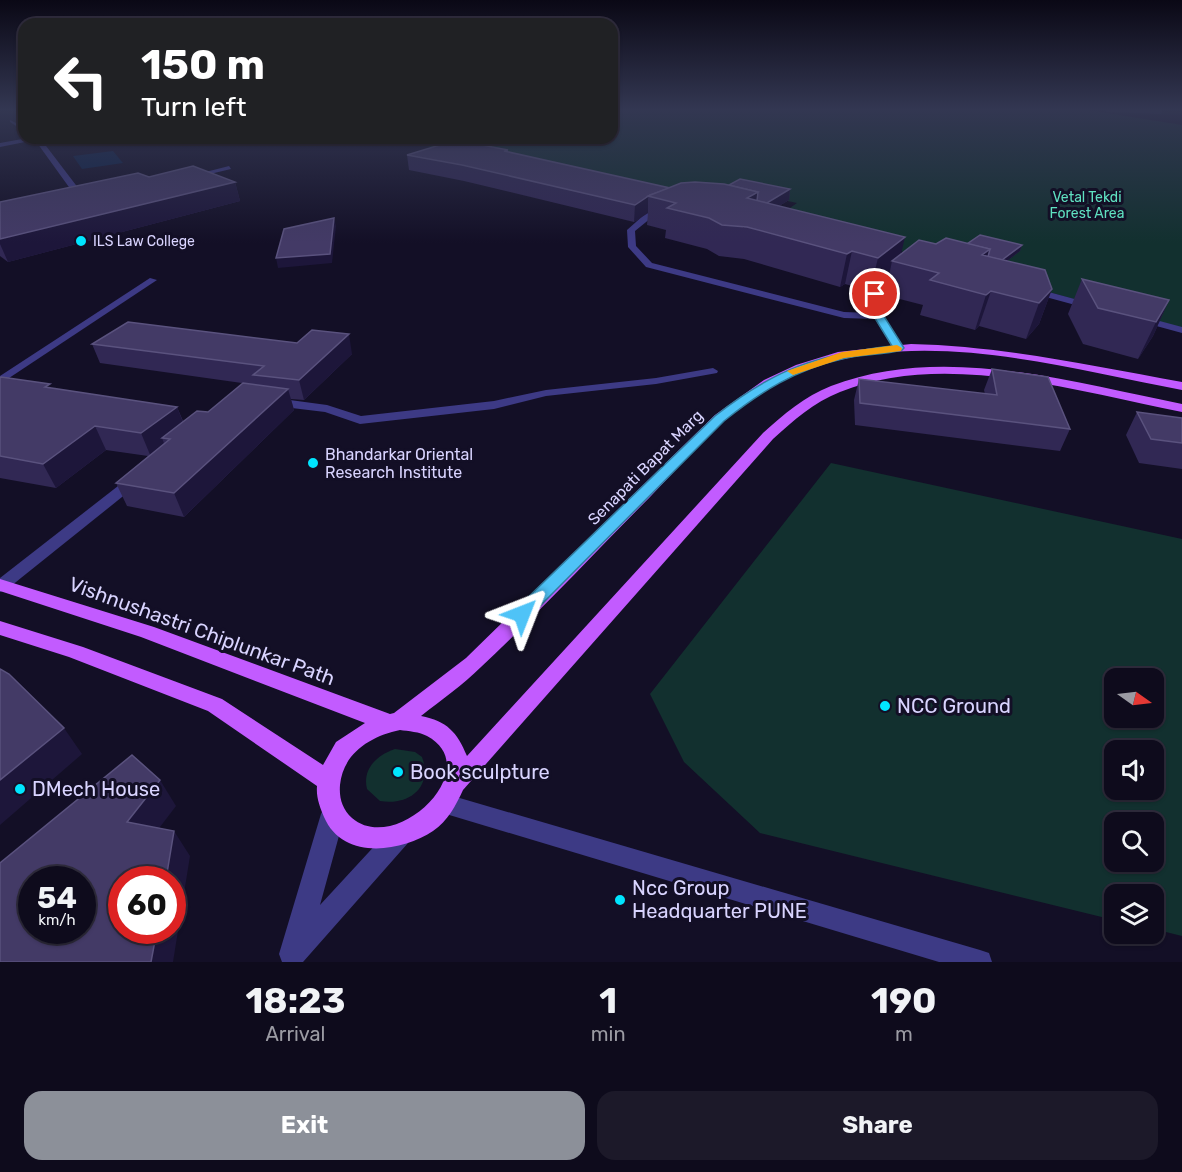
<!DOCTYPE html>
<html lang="en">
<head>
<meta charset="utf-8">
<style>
	:root { --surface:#0e0b1c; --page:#1c1929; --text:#f1f3f6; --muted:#9b9ba3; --line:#2e2b3b; --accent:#8c9099 }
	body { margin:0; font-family:Rubik,sans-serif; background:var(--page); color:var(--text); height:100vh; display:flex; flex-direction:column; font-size:22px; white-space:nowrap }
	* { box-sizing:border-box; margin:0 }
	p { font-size:20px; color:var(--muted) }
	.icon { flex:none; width:33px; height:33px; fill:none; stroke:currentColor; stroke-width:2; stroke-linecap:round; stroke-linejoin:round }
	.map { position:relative; height:962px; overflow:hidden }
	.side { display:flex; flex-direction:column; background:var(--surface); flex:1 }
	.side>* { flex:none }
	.banner { position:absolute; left:18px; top:18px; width:600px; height:126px; border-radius:18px; box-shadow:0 2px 4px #0004,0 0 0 2px var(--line); background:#202124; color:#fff; overflow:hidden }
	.needle { width:39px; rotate:104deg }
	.controls { position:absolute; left:1104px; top:668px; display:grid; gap:12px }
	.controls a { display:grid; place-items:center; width:60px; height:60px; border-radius:12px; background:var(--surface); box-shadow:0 2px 4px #0004,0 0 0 2px var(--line); font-size:30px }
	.speed { position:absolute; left:18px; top:866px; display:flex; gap:12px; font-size:30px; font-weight:700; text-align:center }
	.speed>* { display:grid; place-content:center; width:78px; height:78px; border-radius:50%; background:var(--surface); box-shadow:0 2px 4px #0004,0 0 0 2px var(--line); line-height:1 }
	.speed small { font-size:15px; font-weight:400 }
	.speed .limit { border:9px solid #d22; background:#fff; color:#111 }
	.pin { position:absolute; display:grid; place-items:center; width:51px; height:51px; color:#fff; margin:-26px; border:3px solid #fff; border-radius:50%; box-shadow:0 2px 6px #0007 }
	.me { position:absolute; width:66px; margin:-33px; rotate:45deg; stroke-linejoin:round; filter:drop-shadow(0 0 4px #0008) }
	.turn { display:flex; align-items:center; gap:21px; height:126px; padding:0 24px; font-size:27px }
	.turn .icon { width:78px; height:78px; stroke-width:2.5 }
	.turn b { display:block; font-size:42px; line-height:51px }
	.eta { display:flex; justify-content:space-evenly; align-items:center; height:102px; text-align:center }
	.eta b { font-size:36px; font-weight:700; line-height:42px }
	.cta { display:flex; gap:12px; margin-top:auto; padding:12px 24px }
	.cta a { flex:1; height:69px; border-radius:18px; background:var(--accent); color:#fff; font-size:24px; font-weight:700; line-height:69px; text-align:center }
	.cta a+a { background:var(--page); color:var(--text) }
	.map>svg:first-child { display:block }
	.green { fill:#12302f; fill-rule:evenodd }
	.water { fill:#0c2248 }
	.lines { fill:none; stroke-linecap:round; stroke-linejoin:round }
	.service { fill:#3d3a85; fill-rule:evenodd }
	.tertiary { fill:#3d3a85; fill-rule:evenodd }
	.primary { fill:#c25bff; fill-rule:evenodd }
	.wall { fill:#312854 }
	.shaded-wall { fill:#1d163a }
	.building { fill:#433a66; stroke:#5a527e; stroke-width:1.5; fill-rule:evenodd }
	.route { fill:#4fc3f7; stroke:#337fa1; stroke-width:1.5 }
	.slow { fill:#f59e0b }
	.poi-dot { fill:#00e5ff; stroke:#130f26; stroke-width:2 }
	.labels { text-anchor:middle; stroke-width:6; stroke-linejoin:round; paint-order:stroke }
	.far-park-label { font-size:14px; fill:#5fe0c0; stroke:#130f26 }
	.far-poi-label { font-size:14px; fill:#d9d4ff; stroke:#130f26; text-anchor:start }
	.poi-label { font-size:16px; fill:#d9d4ff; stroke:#130f26; text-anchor:start }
	.street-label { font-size:16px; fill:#d9d4ff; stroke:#130f26 }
	.near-street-label { font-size:20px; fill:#d9d4ff; stroke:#130f26 }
	.near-poi-label { font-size:20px; fill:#d9d4ff; stroke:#130f26; text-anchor:start }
</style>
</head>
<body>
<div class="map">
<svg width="1182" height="962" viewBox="0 0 1182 962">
	<rect width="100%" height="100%" fill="#130f26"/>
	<g class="green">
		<polygon points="612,109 1082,109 1182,125 1182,329 777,217 797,203 704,183 670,192 384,138 612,138"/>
		<path d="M831 463 1182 539V936L1154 929V894H1114V920L760 833 684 762 650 694ZM1114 678H1154V717H1114ZM1114 750H1154V789H1114ZM1114 822H1154V861H1114Z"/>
		<path d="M395 749 415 752 422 757C433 787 409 806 380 801L367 789C362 769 377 755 395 749Z"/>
	</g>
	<polygon class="water" points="113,151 123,163 82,169 73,156"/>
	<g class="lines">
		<g class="service">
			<polygon points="10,120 24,127 24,131 10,122"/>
			<polygon points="28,138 40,138 85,197 85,201 79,201 35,140 0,147 0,143"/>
			<polygon points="229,166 231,169 193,178 190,176"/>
			<polygon points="661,208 668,210 651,218 635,231 636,246 652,263 844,312 872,313 870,310 872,292 897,271 903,271 903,275 880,295 880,310 903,348 902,350 894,350 875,319 844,318 646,267 628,247 627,230 645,214"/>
			<polygon points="150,278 157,280 0,384 0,376"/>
			<polygon points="1034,288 1093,304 1095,306 1090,309 1031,293 1031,289"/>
			<polygon points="1141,316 1182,327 1182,333 1138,321 1136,319"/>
			<polygon points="713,368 718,371 717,373 656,384 546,396 494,409 360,424 325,412 275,406 269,402 275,398 327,405 361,416 494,401 546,390 656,378"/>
			<polygon points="132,478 139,482 137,485 6,590 0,592 0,578 127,479"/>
			<polygon points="446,794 980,950 989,953 992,962 939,962 446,814 439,811 436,804 439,797"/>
		</g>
		<polygon class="tertiary" points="333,803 341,806 345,814 320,905 392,827 400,823 408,827 412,835 408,843 303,962 282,962 279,954 321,814 325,806"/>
		<path class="primary" d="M911 344C1003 346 1092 366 1182 382V390C1083 371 973 341 873 354 839 358 804 368 774 385 726 411 688 458 650 497 594 553 539 613 481 667 463 685 441 700 421 716 447 721 457 732 467 756L763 433C783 415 805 396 831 386 942 343 1070 382 1182 404V412C1076 391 944 350 840 392 814 402 793 421 773 439L463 790C456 805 448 821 433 831 401 852 343 861 324 817 320 807 316 798 317 786L208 711 69 657 0 635V621L83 647 222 699 323 765 336 742 365 723 141 637 0 591V579L154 627 390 714 394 713 466 658 715 415 764 380 796 365 838 352ZM400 730C408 731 420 732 427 736 487 768 396 856 352 818 342 809 339 798 340 785 343 753 371 736 400 730Z"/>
	</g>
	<g class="wall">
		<polygon points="1103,109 1163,109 1161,114 1107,112"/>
		<polygon points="508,152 670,188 729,185 790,189 789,200 779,206 901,254 936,244 967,244 1022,245 1020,251 1007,261 1052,289 1039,324 1026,339 979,326 975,330 920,315 923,305 884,295 889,276 870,291 845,284 840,287 744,259 719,256 707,249 665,238 666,230 647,225 648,213 634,222 464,181 409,170 407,155"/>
		<polygon points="149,177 235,182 240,201 8,262 0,256 0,202"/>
		<polygon points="1082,279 1169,300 1153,336 1138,359 1083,344 1068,314"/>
		<polygon points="92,344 352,354 304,400 291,399 294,410 184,517 127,506 116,483 148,456 106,450 56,488 0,478 0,378 52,388 177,407 183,421 208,412 256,385 100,363"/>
		<polygon points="992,369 1070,429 1060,451 855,425 854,400 859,379 985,394 984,390"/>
		<polygon points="1137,412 1182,418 1182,469 1139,463 1126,435"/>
	</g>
	<g class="shaded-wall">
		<polygon points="235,182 240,201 8,262 0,244 0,239"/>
		<polygon points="790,189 789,200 765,214 767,203"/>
		<polygon points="758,192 754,221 743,228 747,198"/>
		<polygon points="648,196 648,213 634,222 635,205"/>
		<polygon points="334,218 336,226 332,263 278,268 276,258"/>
		<polygon points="905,237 899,263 892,261 889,276 870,291 878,258"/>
		<polygon points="1022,245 1020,251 990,274 992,267"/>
		<polygon points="990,249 980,282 982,255"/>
		<polygon points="852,251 845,284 840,287 847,254"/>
		<polygon points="1052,289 1039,324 1026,339 1039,303"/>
		<polygon points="991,291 979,326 975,330 986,295"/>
		<polygon points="1169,300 1153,336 1138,359 1156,322"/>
		<polygon points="349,334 352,354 304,400 299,380"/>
		<polygon points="288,389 294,410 184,517 174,493"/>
		<polygon points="177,407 186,430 170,439 162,438 165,446 151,457 141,433"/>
		<polygon points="95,426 106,450 56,488 43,464"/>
		<polygon points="64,728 82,754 0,825 0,780"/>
		<polygon points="160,780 176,806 144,848 127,822"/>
		<polygon points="174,831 190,856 173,962 151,962 157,930 172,930 172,879 166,879"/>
	</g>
	<g class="building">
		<polygon points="456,140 508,150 504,151 670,188 650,195 635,205 462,165 407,155"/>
		<polygon points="193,166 235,182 0,239 0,202 138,173 149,177"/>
		<polygon points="740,179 790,189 767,203 757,201 758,192 729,185"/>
		<polygon points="695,182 724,184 758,192 747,198 905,237 878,258 852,251 847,254 747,227 722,225 709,218 667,208 676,203 648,196 681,183"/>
		<polygon points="334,218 330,254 276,258 284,229"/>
		<polygon points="980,235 1022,245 1002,260 988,257 990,249 967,244"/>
		<polygon points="946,238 990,249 982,255 1045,270 1052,289 1039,303 991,291 986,295 930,280 939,273 892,261 919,240 936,244"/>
		<polygon points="1082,279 1169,300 1156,322 1098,308"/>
		<polygon points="128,322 297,343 312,330 349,334 299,380 253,375 264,366 92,344"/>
		<polygon points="992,369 1048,377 1070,429 860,403 859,379 997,395"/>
		<polygon points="1,377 50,384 45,387 177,407 141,433 95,426 43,464 0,456 0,378"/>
		<polygon points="243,383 288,389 174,493 116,483 170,439 162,438 197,411 208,412"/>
		<polygon points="1137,412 1182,418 1182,443 1151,439"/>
		<polygon points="0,669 9,674 64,728 0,780"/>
		<path d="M132 755 160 780 127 822 174 831 166 879H122V930H157L151 962H0V863ZM32 879H82V930H32Z"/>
	</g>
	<linearGradient id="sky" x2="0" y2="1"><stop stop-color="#0a0815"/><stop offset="0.45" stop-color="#333752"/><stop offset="1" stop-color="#333752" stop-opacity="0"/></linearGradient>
	<rect width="1182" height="243" fill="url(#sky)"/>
	<path class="route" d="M875 291 879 294 880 310 904 348 902 350C883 355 862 354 842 359 797 369 760 392 724 421L528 618 522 620 516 618 514 614 516 609 715 416C776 368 816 355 892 346L870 310V294Z"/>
	<polygon class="slow" points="897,345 902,348 901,351 844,358 793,375 787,371 842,352"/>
	<g class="poi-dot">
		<circle cx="81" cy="241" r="6"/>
		<circle cx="313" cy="463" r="6"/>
		<circle cx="885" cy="706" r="6"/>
		<circle cx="398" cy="772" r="6"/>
		<circle cx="20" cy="789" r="6"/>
		<circle cx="620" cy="900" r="6"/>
	</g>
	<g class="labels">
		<g class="far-park-label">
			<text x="1087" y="202">Vetal Tekdi<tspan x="1087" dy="16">Forest Area</tspan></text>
		</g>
		<g class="far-poi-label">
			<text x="93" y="246">ILS Law College</text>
		</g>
		<g class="poi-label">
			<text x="325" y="460">Bhandarkar Oriental<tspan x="325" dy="18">Research Institute</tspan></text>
		</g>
		<g class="street-label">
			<text transform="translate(645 467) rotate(-45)" y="6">Senapati Bapat Marg</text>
		</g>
		<g class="near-street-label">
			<text transform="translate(202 631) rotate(20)" y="7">Vishnushastri Chiplunkar Path</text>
		</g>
		<g class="near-poi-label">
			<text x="897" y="713">NCC Ground</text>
			<text x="410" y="779">Book sculpture</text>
			<text x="32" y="796">DMech House</text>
			<text x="632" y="895">Ncc Group<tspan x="632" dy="23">Headquarter PUNE</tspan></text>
		</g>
	</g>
</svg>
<div class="controls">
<a><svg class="needle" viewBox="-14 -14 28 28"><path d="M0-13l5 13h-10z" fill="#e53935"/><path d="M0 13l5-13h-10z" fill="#9b9ba3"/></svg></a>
<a><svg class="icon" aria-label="sound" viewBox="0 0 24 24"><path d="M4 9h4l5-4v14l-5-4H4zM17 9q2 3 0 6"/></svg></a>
<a><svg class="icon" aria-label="search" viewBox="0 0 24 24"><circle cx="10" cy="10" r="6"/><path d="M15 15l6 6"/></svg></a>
<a><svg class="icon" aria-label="layers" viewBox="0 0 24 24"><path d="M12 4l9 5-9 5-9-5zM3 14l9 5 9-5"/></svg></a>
</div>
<div class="speed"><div>54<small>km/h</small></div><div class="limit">60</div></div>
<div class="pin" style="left:875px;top:294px;background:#d93025"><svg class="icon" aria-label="arrive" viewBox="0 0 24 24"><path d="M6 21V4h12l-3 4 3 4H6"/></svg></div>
<svg class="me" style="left:522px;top:614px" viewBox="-20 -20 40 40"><path d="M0-17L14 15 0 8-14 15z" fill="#4fc3f7" stroke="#fff" stroke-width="4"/></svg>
<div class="banner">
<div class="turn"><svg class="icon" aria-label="left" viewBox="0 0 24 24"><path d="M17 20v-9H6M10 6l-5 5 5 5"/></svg><div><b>150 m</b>Turn left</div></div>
</div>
</div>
<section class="side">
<div class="eta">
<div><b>18:23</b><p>Arrival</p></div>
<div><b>1</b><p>min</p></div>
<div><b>190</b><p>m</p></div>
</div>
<div class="cta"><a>Exit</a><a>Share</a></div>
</section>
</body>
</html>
